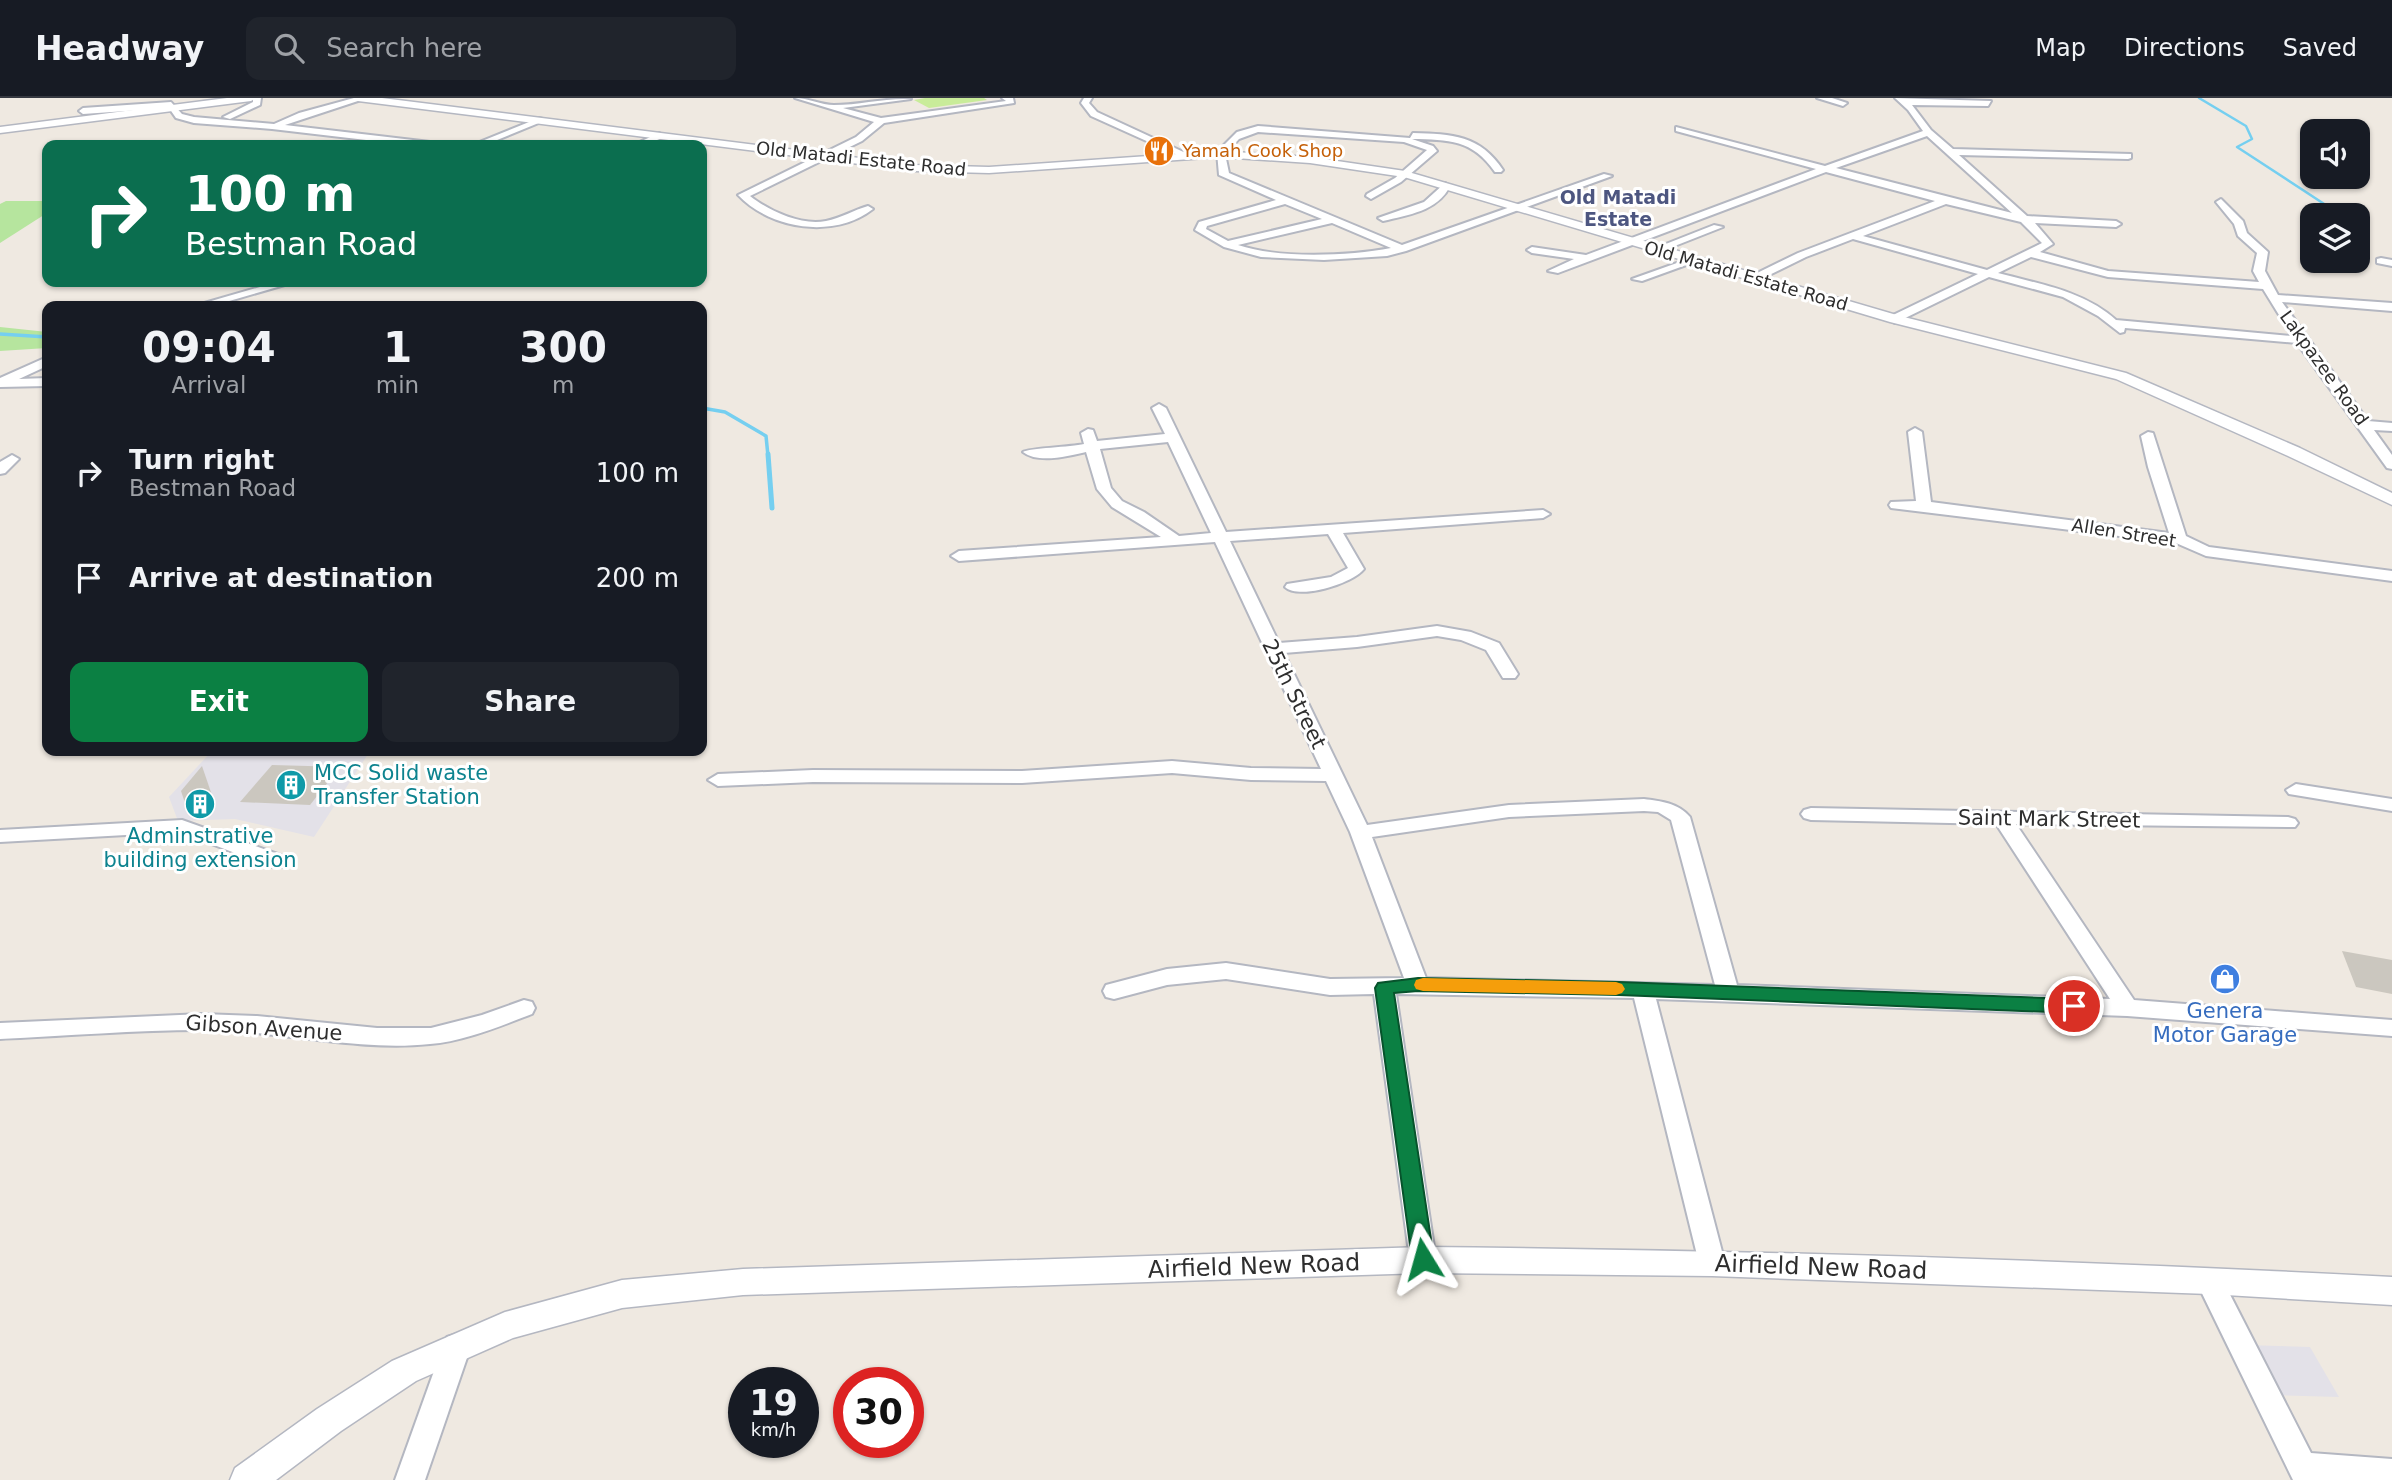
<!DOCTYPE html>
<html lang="en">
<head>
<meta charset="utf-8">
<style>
	:root { --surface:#171b24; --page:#20242c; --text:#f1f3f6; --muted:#9ea1a6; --line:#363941; --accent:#0b8043 }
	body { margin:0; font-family:"DejaVu Sans",sans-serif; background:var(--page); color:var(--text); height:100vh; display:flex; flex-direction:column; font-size:26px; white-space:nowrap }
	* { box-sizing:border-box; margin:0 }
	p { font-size:23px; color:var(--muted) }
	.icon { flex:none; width:38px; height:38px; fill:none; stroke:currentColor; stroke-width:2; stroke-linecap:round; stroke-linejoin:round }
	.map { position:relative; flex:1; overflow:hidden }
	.details { position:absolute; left:42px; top:203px; width:665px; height:455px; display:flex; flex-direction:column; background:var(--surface); border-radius:14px; box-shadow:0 2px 5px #0004 }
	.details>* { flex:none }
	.guide { position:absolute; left:42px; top:42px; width:665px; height:147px; border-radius:14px; box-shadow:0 2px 5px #0004; background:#0b6e4f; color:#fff; overflow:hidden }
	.buttons { position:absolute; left:2300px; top:21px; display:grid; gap:14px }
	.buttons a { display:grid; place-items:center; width:70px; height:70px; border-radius:14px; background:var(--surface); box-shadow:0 2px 5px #0004; font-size:35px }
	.speed { position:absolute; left:728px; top:1269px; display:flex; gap:14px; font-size:35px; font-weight:700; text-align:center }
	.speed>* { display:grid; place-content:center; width:91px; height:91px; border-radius:50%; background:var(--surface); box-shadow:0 2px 5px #0004; line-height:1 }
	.speed small { font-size:18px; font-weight:400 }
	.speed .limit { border:10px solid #d22; background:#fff; color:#111 }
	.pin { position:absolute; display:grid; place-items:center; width:60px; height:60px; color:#fff; margin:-30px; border:4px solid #fff; border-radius:50%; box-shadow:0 2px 7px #0007 }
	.me { position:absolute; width:77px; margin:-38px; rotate:352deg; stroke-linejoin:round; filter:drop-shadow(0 0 5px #0008) }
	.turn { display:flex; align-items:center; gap:24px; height:147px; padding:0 28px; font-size:32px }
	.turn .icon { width:91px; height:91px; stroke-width:2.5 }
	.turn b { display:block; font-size:49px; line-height:60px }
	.eta { display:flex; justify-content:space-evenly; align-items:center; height:119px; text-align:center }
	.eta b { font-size:42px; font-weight:800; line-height:49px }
	.action { display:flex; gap:14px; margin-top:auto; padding:14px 28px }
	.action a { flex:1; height:80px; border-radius:14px; background:var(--accent); color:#fff; font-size:28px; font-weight:800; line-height:80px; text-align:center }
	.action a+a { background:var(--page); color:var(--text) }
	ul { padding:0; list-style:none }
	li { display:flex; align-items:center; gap:21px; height:105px; padding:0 28px }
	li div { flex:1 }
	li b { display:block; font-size:26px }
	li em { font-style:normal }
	header { display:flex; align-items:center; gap:42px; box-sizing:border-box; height:98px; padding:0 35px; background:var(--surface); border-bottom:2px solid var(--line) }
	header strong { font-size:33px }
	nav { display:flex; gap:38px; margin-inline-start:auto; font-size:24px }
	.search { width:490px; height:63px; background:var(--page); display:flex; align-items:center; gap:18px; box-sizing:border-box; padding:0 24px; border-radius:14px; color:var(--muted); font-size:26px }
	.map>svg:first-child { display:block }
	.industrial { fill:#e3e1e8 }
	.green { fill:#b6e59e }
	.pitch { fill:#c9ec9a }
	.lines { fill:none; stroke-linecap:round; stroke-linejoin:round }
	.stream-far2 { stroke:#75cff0; stroke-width:2.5 }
	.stream-far1 { stroke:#75cff0; stroke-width:3.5 }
	.stream { stroke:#75cff0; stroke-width:5 }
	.building { fill:#cbc7bf }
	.minor-casing { stroke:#b4b7c1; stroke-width:4 }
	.tertiary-casing { stroke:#b4b7c1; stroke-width:3 }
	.minor { fill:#fff; fill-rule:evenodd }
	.tertiary { fill:#fff; fill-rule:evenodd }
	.route { fill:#0b8043; stroke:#07532c; stroke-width:2 }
	.slow { fill:#f59e0b }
	.labels { text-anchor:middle; stroke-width:6; stroke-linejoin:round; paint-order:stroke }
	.far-food-label { font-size:18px; fill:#c56008; stroke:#fff; text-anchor:start }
	.far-street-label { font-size:18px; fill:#2e2e2e; stroke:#fff }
	.far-neighbourhood-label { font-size:19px; font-weight:bold; fill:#4d5680; stroke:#fff }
	.street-label { font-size:21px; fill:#2e2e2e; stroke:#fff }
	.culture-label { font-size:21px; fill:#0d838f; stroke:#fff; text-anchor:start }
	.shop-label { font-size:21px; fill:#366cbe; stroke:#fff }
	.near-street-label { font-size:24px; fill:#2e2e2e; stroke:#fff }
</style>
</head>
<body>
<header>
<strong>Headway</strong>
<div class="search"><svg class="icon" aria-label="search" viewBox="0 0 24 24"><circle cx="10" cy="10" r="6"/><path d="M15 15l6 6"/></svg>Search here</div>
<nav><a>Map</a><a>Directions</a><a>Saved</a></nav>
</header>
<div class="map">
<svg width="2392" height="1382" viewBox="0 0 2392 1382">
	<rect width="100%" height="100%" fill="#efe9e1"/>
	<g class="industrial">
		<polygon points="212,653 370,653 314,739 235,721 178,723 169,699"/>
		<polygon points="2244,1247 2310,1249 2339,1299 2271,1297"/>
	</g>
	<g class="green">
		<polygon points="6,103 47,103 47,115 0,145 0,106"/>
		<polygon points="0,229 47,234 47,250 0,253"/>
	</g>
	<polygon class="pitch" points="925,0 984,0 987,2 929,10 914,2"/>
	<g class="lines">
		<polyline class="stream-far2" points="2199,0 2246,28 2252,41 2237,49 2341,117"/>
		<g class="stream-far1">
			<polyline points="0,236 47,239"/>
			<polyline points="702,310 725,314 766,338 768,358"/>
		</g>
		<polyline class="stream" points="768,356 772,410"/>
	</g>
	<g class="building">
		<polygon points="272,667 308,668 340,669 310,707 240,704"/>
		<polygon points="202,668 215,706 188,714 181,693"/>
		<polygon points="2342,853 2392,862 2392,896 2356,889"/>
	</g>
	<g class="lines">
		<g class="minor-casing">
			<g id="minor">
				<polygon points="253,0 261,0 260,7 230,21 223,19 253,4"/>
				<polygon points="354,0 367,0 285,27 430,44 435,47 409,47 272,31 194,25 176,20 169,10 83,16 79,13 83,10 171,4 182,16 194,19 274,26 299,15"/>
				<path d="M795 0C808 0 821 7 834 7 859 7 883 0 911 1L843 10 881 20 1006 3 1002 0H1013L1014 5 884 25 862 43 750 98C769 113 801 128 826 123 841 120 854 112 868 108L873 111C835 141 771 132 738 97L856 39 874 24Z"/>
				<polygon points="1084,0 1092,0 1089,5 1097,14 1190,57 1182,59 1091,18 1081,5"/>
				<polygon points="1817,0 1832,0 1847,5 1843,8"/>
				<path d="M1895 0 1991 3 1988 8 1912 7 1931 32 1953 51 2131 56V60L2128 61 1959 57 2027 118 2116 123 2121 126 2116 129 2035 125 2053 146 2040 154 2108 173 2259 184 2253 173 2257 155 2238 138 2234 126 2216 104 2221 101 2243 123 2247 135 2268 154 2265 173 2278 197 2392 205V213L2282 204 2368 323 2392 325V333L2374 332 2392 357V371L2387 370 2297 245 2125 230 2124 234 2120 235 2098 218 2063 199 1989 179 1895 225 1889 221 1891 218 1978 176 1853 141 1806 159 1759 182H1751V178L1798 155 1935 103 1826 74 1558 175 1548 173 1574 161 1532 155 1527 152 1532 149 1586 157 1816 71 1676 33V29L1825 68 1923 33 1908 12ZM1927 38 2012 115 1836 70ZM1946 106 2021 124 2042 145 1987 172 1863 138ZM2031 159 2108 179 2263 191 2292 238 2116 222C2084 193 2039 186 1998 175Z"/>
				<polygon points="539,20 546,22 485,47 472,47"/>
				<path d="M1258 28 1410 40 1413 35C1452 36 1480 37 1503 72L1501 74H1495C1472 41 1449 42 1412 41L1433 48 1437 53 1401 84 1371 101 1366 98 1367 96 1395 80 1427 52 1404 44 1258 34 1239 41 1225 56 1229 75 1402 147 1604 76 1612 78 1406 153 1387 158 1324 162 1261 159 1224 149 1195 132 1199 124 1276 102 1219 77 1217 54 1237 34ZM1285 106 1322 121 1228 143 1206 131 1207 128ZM1332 125 1391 150C1348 158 1279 161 1238 147Z"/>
				<polygon points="659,35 664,38 662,40 645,47 633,47"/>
				<path d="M1445 85 1450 88C1438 113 1408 117 1383 123L1378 120 1424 104Z"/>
				<polygon points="1714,127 1723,129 1662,153 1653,151"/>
				<polygon points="1691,160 1700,162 1642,183 1632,181"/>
				<polygon points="2381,160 2392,162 2392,168 2377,165 2377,161"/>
				<polygon points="277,184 295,184 212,208 194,208"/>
				<polygon points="47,259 47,268 19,281 47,280 47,288 0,289 0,280"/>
				<path d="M1159 306 1166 310 1226 434 1543 412 1550 416 1543 420 1343 435 1364 471C1352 486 1299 502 1285 489L1287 486 1331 479 1348 470 1328 436 1230 443 1279 545 1357 539 1437 528 1471 534 1499 545 1518 576 1515 580H1503L1486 552 1461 542 1437 538 1357 549 1284 555 1367 727 1509 707 1644 701C1661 703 1678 705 1690 719L1737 887 2110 901 1996 726 1811 722 1804 720 1801 716 1804 712 1811 710 2288 719 2295 721 2298 725 2295 729 2016 726 2134 902 2392 922V938L2127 918 1656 901 1725 1165 1721 1173 1712 1176 1703 1173 1699 1165 1634 900 1396 896 1436 1162 1432 1170 1423 1173 1414 1170 1410 1162 1374 896 1330 897 1226 881 1167 887 1114 901 1106 899 1103 893 1106 887 1167 871 1226 865 1330 881 1404 880 1350 734 1326 683 1251 682 1172 675 1022 685 813 684 718 688 708 682 718 676 813 672 1022 673 1172 663 1251 670 1321 671 1215 444 959 463 951 458 959 453 1161 439 1112 409 1097 391 1086 354C1069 358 1038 366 1023 354 1028 350 1072 349 1084 346L1081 335 1088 331 1093 332 1097 343 1165 336 1152 310ZM1168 344 1211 435 1179 438 1144 414 1122 403 1111 390 1100 351ZM1644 713 1658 714 1671 722 1715 887 1426 880 1372 739 1509 719Z"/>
				<polygon points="1915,330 1922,334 1931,404 2169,435 2148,369 2141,338 2148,334 2153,335 2186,438 2209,449 2392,473 2392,483 2206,458 2176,445 1891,410 1889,407 1891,404 1916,403 1908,334"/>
				<polygon points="12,357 19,361 5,375 0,376 0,364"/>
				<polygon points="2296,686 2392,701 2392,713 2289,696 2286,692"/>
				<polygon points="182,722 286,759 289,764 286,769 272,769 180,734 0,744 0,732"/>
				<path d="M524 902 532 904 535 910 532 916C500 928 465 943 430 946 358 954 276 932 202 932 135 932 67 938 0 941V925L202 916 257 918 377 930H431L482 917Z"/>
				<polygon points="2209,1172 2219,1175 2311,1355 2392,1361 2392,1382 2293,1382 2196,1183 2199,1175"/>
				<polygon points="457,1236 467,1239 471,1248 425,1382 395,1382 443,1248 447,1239"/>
			</g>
		</g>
		<g class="tertiary-casing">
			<g id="tertiary">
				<polygon points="227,0 256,0 251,3 0,35 0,29"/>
				<polygon points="353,0 382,0 915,67 989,69 1220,53 1310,59 1405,73 1900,218 2126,275 2300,350 2392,395 2392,407 2288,358 2116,281 1890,224 1404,79 1310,65 1220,59 989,75 915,73 358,3"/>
				<path d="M1423 1149C1746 1152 2069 1162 2392 1179V1207L2209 1196 1712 1178 1423 1175 743 1197 622 1210 513 1240 416 1283 341 1333 276 1382H230L235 1370 317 1311 392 1263 505 1214 622 1182 743 1171Z"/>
			</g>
		</g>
		<use href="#minor" class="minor"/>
		<use href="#tertiary" class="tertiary"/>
	</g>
	<polygon class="route" points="1418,880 1619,884 2074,901 2081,903 2083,908 2081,913 2074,915 1619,897 1418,893 1394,895 1434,1161 1431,1168 1423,1171 1416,1168 1412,1161 1375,890 1378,885"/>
	<polygon class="slow" points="1423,880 1616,884 1622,886 1625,891 1622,895 1616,897 1423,893 1416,891 1414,887 1416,882"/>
	<defs>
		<g id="restaurant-disc" transform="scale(1.575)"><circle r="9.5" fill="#e8710a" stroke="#fff"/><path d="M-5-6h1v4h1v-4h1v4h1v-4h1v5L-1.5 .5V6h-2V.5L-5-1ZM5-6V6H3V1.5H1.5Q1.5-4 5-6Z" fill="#fff"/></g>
		<g id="building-disc" transform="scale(1.575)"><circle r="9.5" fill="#0f9aa8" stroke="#fff"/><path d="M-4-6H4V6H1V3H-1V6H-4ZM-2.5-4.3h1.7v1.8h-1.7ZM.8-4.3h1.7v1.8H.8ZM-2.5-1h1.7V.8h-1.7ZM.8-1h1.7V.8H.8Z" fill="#fff"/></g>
		<g id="shop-disc" transform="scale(1.575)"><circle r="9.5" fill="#3f7fe0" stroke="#fff"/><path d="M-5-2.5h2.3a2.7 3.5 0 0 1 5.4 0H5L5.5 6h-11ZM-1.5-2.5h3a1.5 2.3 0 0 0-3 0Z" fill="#fff"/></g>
	</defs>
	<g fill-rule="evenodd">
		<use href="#restaurant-disc" x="1159" y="53"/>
		<use href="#building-disc" x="291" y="687"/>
		<use href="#building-disc" x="200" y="706"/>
		<use href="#shop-disc" x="2225" y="881"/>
	</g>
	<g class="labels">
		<g class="far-food-label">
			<text x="1182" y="59">Yamah Cook Shop</text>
		</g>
		<g class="far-street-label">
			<text transform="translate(861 61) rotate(6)" y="6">Old Matadi Estate Road</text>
			<text transform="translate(1746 178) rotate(16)" y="6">Old Matadi Estate Road</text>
			<text transform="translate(2324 270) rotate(54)" y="6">Lakpazee Road</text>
			<text transform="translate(2124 435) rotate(9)" y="6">Allen Street</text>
		</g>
		<g class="far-neighbourhood-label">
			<text x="1618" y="106">Old Matadi<tspan x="1618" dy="22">Estate</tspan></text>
		</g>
		<g class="street-label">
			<text transform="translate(1294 596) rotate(64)" y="7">25th Street</text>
			<text transform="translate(2049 721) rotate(1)" y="7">Saint Mark Street</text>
			<text transform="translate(264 930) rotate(4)" y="7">Gibson Avenue</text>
		</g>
		<g class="culture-label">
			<text x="314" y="682">MCC Solid waste<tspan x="314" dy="24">Transfer Station</tspan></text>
			<text x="200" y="745" text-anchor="middle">Adminstrative<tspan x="200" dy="24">building extension</tspan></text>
		</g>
		<g class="shop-label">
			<text x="2225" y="920">Genera<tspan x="2225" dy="24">Motor Garage</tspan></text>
		</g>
		<g class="near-street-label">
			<text transform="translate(1254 1168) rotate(-2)" y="8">Airfield New Road</text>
			<text transform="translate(1821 1169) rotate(2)" y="8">Airfield New Road</text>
		</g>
	</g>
</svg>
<div class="buttons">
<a><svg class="icon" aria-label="sound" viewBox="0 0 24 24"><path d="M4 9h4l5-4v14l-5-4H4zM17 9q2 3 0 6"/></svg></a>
<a><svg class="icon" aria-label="layers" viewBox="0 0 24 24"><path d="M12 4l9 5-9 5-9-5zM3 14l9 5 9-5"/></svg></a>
</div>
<div class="speed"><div>19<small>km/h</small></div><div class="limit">30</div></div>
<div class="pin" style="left:2074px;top:908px;background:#d93025"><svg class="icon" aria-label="arrive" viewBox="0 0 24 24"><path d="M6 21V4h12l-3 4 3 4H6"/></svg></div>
<svg class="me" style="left:1423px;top:1161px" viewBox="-20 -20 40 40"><path d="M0-17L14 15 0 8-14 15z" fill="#0b8043" stroke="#fff" stroke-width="4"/></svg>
<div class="guide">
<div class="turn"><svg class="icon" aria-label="right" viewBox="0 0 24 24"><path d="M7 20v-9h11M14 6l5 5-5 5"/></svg><div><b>100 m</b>Bestman Road</div></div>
</div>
<section class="details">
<div class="eta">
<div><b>09:04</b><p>Arrival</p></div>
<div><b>1</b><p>min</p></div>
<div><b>300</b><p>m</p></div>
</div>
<ul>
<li><svg class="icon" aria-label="right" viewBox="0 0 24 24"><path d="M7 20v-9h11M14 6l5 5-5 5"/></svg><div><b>Turn right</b><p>Bestman Road</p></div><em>100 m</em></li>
<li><svg class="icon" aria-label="arrive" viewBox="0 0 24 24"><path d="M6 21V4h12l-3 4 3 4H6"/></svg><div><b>Arrive at destination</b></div><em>200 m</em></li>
</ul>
<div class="action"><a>Exit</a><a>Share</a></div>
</section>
</div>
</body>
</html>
